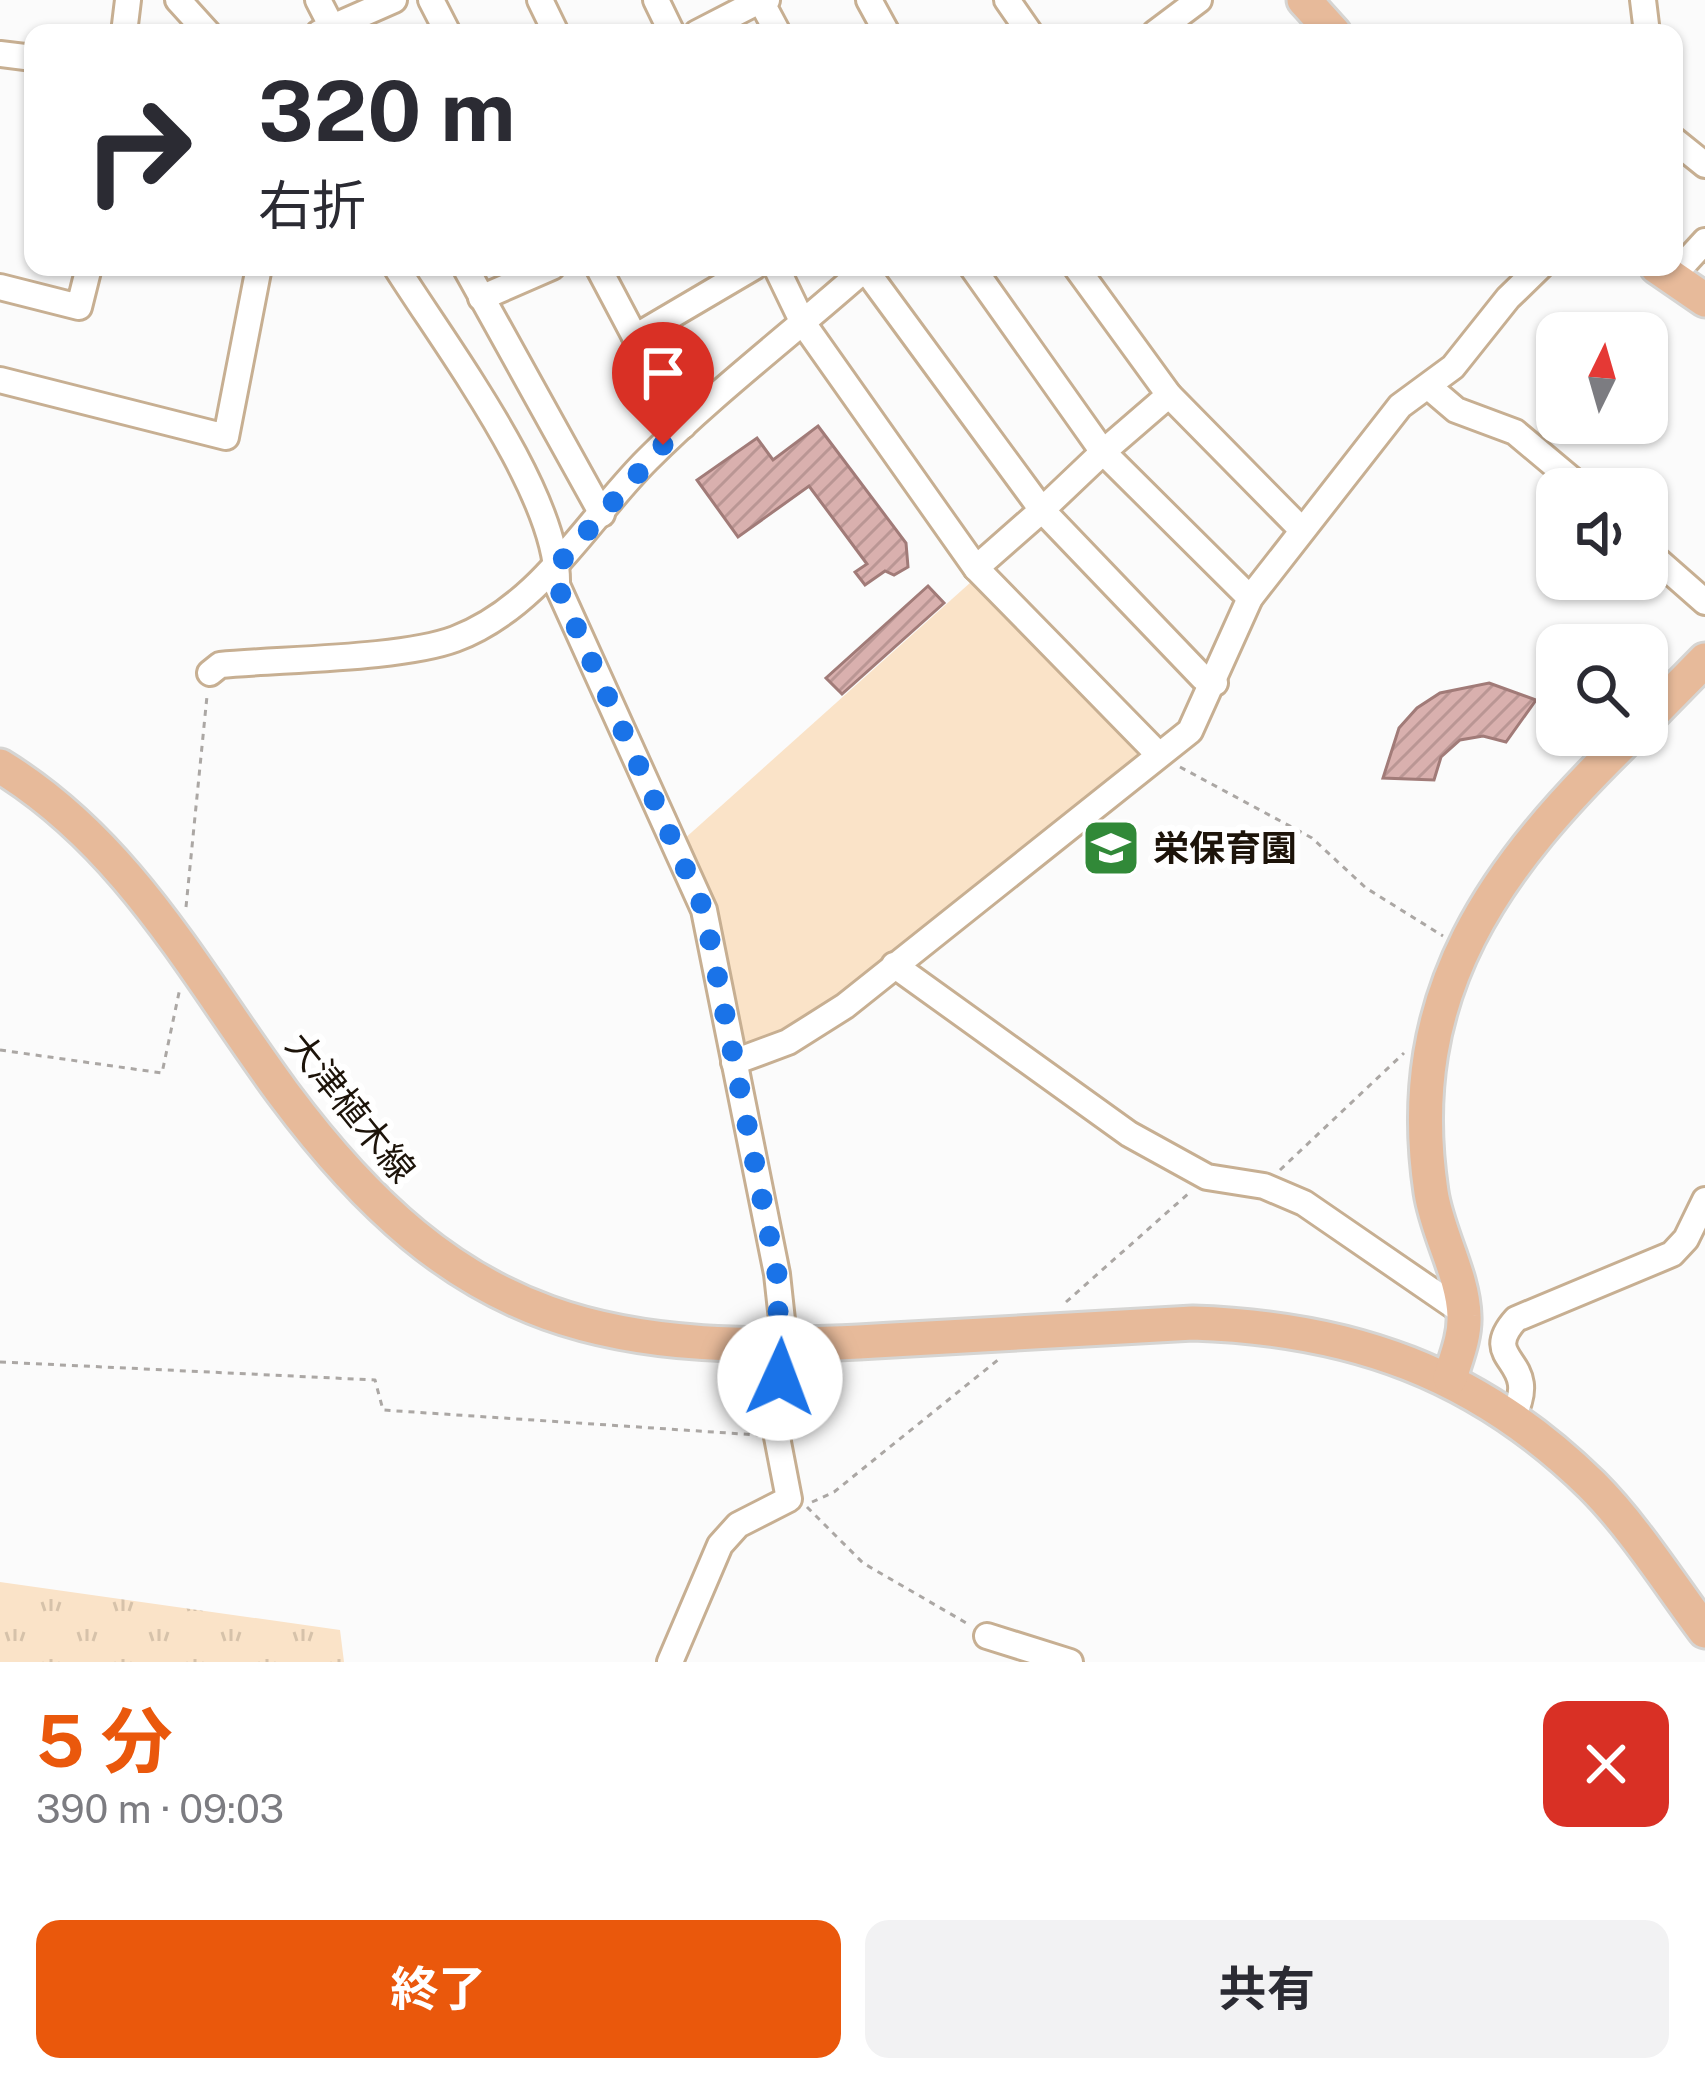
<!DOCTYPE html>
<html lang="ja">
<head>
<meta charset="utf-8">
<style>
	:root { --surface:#fff; --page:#f2f2f3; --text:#2b2b33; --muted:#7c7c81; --accent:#ea580c }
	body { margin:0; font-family:"Public Sans","Noto Sans JP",sans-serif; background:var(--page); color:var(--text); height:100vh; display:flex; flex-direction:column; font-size:45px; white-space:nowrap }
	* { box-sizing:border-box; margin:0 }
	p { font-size:39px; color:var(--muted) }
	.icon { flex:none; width:66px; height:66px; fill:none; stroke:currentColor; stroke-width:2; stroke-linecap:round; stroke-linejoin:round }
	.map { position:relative; height:1662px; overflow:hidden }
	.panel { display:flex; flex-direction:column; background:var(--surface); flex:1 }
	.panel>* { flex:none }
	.guide { position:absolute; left:24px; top:24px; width:1659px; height:252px; border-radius:24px; box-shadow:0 3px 9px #0004; background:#fff; color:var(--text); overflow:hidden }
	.needle { width:78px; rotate:5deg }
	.tools { position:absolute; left:1536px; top:312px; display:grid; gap:24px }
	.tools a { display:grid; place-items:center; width:132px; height:132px; border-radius:24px; background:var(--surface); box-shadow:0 3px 9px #0004; font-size:60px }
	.pin { position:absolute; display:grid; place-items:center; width:102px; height:102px; color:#fff; margin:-123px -51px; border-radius:50% 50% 50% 0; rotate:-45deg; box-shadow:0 0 12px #0007 }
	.pin .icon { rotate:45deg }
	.me { position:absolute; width:132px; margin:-66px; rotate:2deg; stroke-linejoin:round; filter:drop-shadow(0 0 9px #0008) }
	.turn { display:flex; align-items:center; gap:42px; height:252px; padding:0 36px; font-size:54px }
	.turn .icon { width:156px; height:156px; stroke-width:2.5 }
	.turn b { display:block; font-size:84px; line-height:102px }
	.round { display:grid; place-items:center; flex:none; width:126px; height:126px; border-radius:24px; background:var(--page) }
	.headline { display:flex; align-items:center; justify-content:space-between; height:204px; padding:0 36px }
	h1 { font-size:72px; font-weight:700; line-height:90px; color:var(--accent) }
	.cta { display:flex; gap:24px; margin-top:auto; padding:24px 36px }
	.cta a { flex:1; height:138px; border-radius:24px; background:var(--accent); color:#fff; font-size:48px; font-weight:700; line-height:138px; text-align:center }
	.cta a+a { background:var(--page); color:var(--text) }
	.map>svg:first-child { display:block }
	.grass { fill:url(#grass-tufts) }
	.garden { fill:#fae3c8 }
	.building { fill:url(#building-hatch); stroke:#a17b78; stroke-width:3 }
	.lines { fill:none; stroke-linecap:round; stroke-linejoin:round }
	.minor-casing { stroke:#c7af92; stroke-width:30 }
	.major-casing { stroke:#d6d5d3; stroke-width:39 }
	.path { stroke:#aba7a4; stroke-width:3; stroke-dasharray:6 6; stroke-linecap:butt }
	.minor { stroke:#fff; stroke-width:24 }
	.major { stroke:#e7ba9a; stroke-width:33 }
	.route { stroke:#1a73e8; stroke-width:21; stroke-dasharray:0 37.8 }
	.labels { text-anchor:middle; stroke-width:12; stroke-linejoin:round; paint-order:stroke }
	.poi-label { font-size:36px; font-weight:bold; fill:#1d140a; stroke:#fff; text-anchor:start }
	.street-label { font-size:36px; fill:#1d140a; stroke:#fff }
</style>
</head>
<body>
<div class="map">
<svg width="1705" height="1662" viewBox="0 0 1705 1662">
	<defs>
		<pattern id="grass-tufts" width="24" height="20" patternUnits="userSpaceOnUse" patternTransform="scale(3)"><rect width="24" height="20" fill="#fae3c8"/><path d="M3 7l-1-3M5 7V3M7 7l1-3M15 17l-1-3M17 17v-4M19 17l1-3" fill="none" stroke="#d6c2aa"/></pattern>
		<pattern id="building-hatch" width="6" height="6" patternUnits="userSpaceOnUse" patternTransform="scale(3)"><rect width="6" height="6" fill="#d9b0ae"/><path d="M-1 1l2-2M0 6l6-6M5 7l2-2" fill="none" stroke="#ba9694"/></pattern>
	</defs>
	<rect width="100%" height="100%" fill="#fbfbfb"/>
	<polygon class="grass" points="0,1582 340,1630 344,1662 0,1662"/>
	<polygon class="garden" points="971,582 1139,754 1136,762 838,1000 785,1036 750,1044 736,1036 683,840"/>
	<g class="building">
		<polygon points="818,426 906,543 908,567 894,575 885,571 865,585 855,572 867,564 809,486 738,537 697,480 757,438 773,460"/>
		<polygon points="928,586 944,603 842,694 826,678"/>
		<polygon points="1489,683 1536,700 1506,742 1483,736 1460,740 1441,757 1434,780 1383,778 1399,728 1417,708 1440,693"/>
	</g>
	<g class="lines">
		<g class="minor-casing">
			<g id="minor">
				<polyline points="178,0 208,33"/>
				<polyline points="318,0 335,33"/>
				<polyline points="431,0 448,33"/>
				<polyline points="540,0 556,33"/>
				<polyline points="656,0 672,33"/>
				<polyline points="767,0 762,3 778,33"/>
				<polyline points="869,0 887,33"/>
				<polyline points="1007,0 1030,33"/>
				<polyline points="1643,0 1647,33"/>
				<polyline points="124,33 128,0"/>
				<polyline points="319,33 394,0"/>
				<polyline points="697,33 761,0"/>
				<polyline points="1155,33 1199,0"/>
				<polyline points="0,54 33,58"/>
				<polyline points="1674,140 1705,165"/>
				<path d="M396 267C445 345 560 496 557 585L704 910 777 1274 782 1320 777 1437 789 1499 738 1525 720 1545 670 1662"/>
				<polyline points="465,267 602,514"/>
				<polyline points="598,267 635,337"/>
				<polyline points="776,267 803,323 976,568 1158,754"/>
				<polyline points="1076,267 1169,395 1302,530"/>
				<polyline points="865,269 1042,510 1103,452 972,267"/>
				<polyline points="1672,277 1705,241"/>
				<polyline points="0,287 79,307 89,267"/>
				<polyline points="481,298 552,267"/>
				<polyline points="0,380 226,437 259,267"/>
				<polyline points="1429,387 1456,410 1515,432 1583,489"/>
				<polyline points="1169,395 1103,452 1250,598"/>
				<polyline points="683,426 635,337 754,267"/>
				<polyline points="1647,551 1705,602"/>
				<polyline points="976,568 1042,510 1203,678 1215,683"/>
				<path d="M210 673 220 665C282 659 401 659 455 639 540 607 587 520 647 460 716 391 794 332 867 267"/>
				<polyline points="894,965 1129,1134 1207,1177 1264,1186 1304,1203 1464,1313"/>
				<polyline points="734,1062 788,1042 845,1006 1190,731 1250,598 1400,406 1453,367 1508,298 1540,267"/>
				<path d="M1511 1420C1546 1358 1476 1363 1516 1319L1672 1254 1686 1239 1705 1200"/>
				<polyline points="987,1636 1070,1662"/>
			</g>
		</g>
		<g class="major-casing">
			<g id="major">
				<polyline points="1304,0 1334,33"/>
				<polyline points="1657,267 1705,300"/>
				<polyline points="1647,719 1705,660"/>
				<path d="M0 766C129 845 196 975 283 1093 461 1332 609 1358 893 1340 993 1334 1093 1328 1193 1323 1351 1328 1477 1372 1592 1485 1634 1527 1669 1583 1705 1631"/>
				<path d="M1450 1378C1456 1358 1465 1337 1464 1316 1463 1275 1437 1233 1431 1192 1401 991 1496 866 1631 735"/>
			</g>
		</g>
		<g class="path">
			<polyline points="1180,767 1312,838 1366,888 1443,936"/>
			<polyline points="186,907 207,696"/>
			<polyline points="0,1050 162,1073 180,988"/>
			<polyline points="1280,1170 1404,1053"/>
			<polyline points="1066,1302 1189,1193"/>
			<polyline points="0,1362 375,1380 383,1410 758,1435"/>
			<polyline points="812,1502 834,1492 999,1359"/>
			<polyline points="807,1507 863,1563 968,1624"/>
		</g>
		<use href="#minor" class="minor"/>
		<use href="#major" class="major"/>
	</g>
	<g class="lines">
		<polyline class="route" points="663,445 557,566 557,585 704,910 777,1274 780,1378"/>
	</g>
	<defs>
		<g id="school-square" transform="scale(3)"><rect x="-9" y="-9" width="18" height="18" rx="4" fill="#318938" stroke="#fff"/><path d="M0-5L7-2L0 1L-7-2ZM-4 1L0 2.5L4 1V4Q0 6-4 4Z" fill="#fff"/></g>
	</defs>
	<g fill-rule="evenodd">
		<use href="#school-square" x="1111" y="848"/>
	</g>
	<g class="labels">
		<g class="poi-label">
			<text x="1153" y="861">栄保育園</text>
		</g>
		<g class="street-label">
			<text transform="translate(351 1107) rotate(51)" y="13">大津植木線</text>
		</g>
	</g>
</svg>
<div class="tools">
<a><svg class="needle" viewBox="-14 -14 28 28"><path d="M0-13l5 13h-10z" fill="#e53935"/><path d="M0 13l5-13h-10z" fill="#7c7c81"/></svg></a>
<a><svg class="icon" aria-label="sound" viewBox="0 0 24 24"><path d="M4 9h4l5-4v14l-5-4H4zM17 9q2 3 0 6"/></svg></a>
<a><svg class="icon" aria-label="search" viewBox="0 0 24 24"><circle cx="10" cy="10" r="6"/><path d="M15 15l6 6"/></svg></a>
</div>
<div class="pin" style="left:663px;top:445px;background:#d93025"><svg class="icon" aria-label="arrive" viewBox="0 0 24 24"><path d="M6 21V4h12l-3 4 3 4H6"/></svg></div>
<svg class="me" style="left:780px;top:1378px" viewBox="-20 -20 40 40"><circle r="19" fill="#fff"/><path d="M0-13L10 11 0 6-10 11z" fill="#1a73e8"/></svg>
<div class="guide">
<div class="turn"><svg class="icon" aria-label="right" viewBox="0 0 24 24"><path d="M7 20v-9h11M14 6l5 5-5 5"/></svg><div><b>320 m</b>右折</div></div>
</div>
</div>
<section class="panel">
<div class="headline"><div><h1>5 分</h1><p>390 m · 09:03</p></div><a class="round" style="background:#d93025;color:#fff"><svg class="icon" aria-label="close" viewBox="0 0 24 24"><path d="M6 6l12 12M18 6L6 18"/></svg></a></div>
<div class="cta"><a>終了</a><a>共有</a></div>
</section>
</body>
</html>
